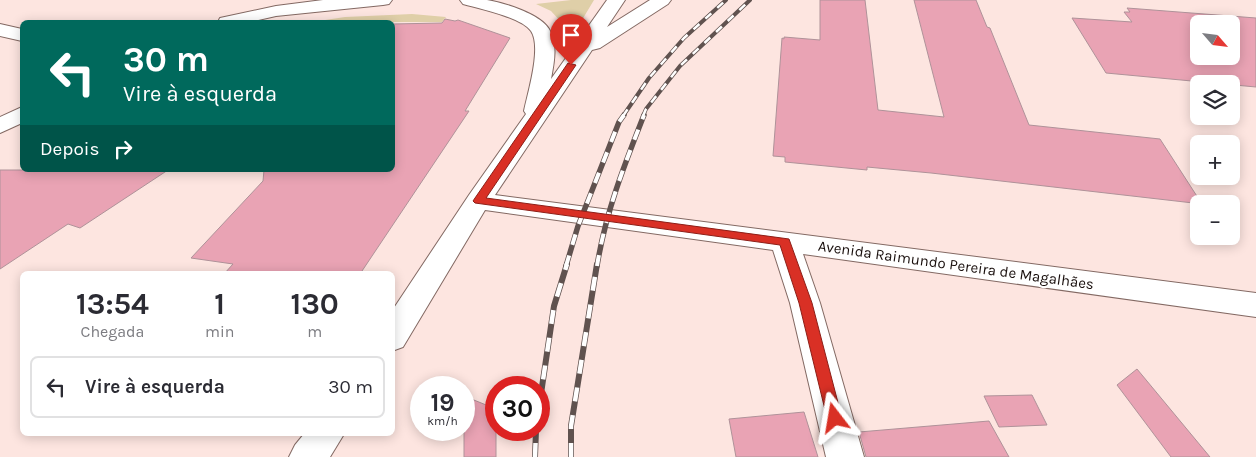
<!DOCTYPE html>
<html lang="pt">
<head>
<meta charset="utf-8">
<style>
	:root { --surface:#fff; --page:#f7f7f7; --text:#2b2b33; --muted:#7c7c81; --line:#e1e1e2 }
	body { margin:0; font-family:Karla,sans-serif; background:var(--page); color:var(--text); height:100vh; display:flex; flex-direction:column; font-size:19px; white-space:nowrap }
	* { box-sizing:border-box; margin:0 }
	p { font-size:16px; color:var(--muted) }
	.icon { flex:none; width:28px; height:28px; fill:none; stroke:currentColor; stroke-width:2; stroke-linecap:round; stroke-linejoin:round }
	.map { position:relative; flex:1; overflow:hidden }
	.drawer { position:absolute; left:20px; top:271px; width:375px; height:165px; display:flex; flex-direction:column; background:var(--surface); border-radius:8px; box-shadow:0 2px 12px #0003 }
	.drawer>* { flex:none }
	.guide { position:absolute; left:20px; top:20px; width:375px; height:152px; border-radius:8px; box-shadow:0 2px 12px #0003; background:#00695c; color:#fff; overflow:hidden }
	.needle { width:32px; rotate:118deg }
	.buttons { position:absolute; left:1190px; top:15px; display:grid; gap:10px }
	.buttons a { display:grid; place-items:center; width:50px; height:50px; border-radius:8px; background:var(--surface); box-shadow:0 2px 12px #0003; font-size:25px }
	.speed { position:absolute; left:410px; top:376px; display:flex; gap:10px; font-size:25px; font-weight:700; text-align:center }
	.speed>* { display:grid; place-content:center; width:65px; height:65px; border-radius:50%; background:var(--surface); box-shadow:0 2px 12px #0003; line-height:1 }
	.speed small { font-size:12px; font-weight:400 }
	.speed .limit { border:8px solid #d22; background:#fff; color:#111 }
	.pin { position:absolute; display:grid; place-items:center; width:42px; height:42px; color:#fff; margin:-51px -21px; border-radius:50% 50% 50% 0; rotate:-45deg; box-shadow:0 0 5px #0007 }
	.pin .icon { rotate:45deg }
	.me { position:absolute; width:55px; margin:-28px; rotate:346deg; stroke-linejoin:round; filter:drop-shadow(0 0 4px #0008) }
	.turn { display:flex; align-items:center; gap:18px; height:105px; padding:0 20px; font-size:22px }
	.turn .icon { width:65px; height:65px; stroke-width:2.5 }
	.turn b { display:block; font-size:35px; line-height:42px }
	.then { display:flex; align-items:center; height:48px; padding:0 20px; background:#0003; gap:10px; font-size:19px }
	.eta { display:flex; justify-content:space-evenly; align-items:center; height:85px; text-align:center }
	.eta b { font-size:30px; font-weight:700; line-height:35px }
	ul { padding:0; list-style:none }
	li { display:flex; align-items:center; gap:15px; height:62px; margin:0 10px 8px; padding:0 10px; border:2px solid var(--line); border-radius:8px }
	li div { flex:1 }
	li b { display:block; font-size:19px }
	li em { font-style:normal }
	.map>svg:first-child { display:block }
	.green { fill:#dfcfa8 }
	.building { fill:#e9a3b4; stroke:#af9299; fill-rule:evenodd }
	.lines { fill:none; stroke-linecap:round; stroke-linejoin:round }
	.minor-casing { stroke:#836963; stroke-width:2 }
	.minor { fill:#fff; fill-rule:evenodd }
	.rail-far2-casing { stroke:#60524f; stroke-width:4 }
	.rail-far1-casing { stroke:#60524f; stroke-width:5.5 }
	.rail-casing { stroke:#60524f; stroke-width:6 }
	.rail-far2 { stroke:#fff; stroke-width:2.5; stroke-dasharray:8; stroke-linecap:butt }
	.rail-far1 { stroke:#fff; stroke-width:4; stroke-dasharray:11; stroke-linecap:butt }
	.rail { stroke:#fff; stroke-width:4.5; stroke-dasharray:14; stroke-linecap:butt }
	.route { fill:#d93025; stroke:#8d1f18 }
	.labels { text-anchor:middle; stroke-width:4.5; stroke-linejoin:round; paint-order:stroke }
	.street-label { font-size:15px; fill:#180e0c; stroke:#fff }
</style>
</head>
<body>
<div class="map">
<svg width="1256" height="457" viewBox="0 0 1256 457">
	<rect width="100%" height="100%" fill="#fde5e0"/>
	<g class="green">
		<polygon points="571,0 594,0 573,35 551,11 536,4"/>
		<polygon points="412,14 446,17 442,22 312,22 345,17"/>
	</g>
	<g class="building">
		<polygon points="820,0 865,0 878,110 944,117 914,0 976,0 987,27 990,28 1029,125 1160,139 1202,204 931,173 867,167 867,170 785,162 785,157 773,156 782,38 784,39 784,37 820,40"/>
		<path d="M1127 8 1256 18V87L1106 73 1072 18 1132 22 1124 12H1130ZM1199 24H1231V56H1199Z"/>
		<polygon points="445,19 455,21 458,20 510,38 465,111 469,111 360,274 224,274 233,264 191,258 263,181 264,170 392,170 392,24 442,23"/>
		<polygon points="0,170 168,170 80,228 68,224 0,269"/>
		<polygon points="1137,369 1210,457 1171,457 1117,385"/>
		<polygon points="1032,395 1047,425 999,427 984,396"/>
		<polygon points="464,396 496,409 496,457 464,457"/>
		<polygon points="804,412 818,457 736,457 729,419"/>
		<polygon points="989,421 1009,457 866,457 859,432"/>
	</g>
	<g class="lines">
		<g class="minor-casing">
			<g id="minor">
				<polygon points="323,0 392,0 389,4 383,5 276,16 249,22 218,22 220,18 276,6"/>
				<path d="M460 0C469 0 479 0 487 0 505 3 540 14 549 29 558 44 554 63 551 79L607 0H625L607 27 650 0H671L668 4 600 48 592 50 495 195 1256 293V317L803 254 820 303 864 457H826L790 303 773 250 485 210 403 347 392 351V311L469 195 526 114 524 111C528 92 542 47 531 31 521 17 480 9 463 4Z"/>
				<polygon points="0,24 22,29 22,41 0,36"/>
				<polygon points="22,107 22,123 0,133 0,117"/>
				<polygon points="304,434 344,434 330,457 289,457 295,445"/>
			</g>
		</g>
		<use href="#minor" class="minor"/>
		<g class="rail-far2-casing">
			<g id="rail-far2">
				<polyline points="623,116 649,78 684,38 726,0"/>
				<polyline points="643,116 646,109 680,66 750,0"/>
			</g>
		</g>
		<g class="rail-far1-casing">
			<g id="rail-far1">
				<polyline points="566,266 578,226 619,122 624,115"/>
				<path d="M597 266C606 211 624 166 644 115"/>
			</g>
		</g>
		<g class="rail-casing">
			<g id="rail">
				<polyline points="539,407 554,306 567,264"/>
				<polyline points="535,457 536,430"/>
				<polyline points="571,457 571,426 597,264"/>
			</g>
		</g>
		<use href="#rail-far2" class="rail-far2"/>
		<use href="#rail-far1" class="rail-far1"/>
		<use href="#rail" class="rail"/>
	</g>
	<polygon class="route" points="568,63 576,65 486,198 789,239 812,303 842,418 840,423 835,425 830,423 827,418 799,303 780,245 475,203 473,201 475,198"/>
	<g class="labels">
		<g class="street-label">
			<text transform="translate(956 265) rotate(8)" y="5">Avenida Raimundo Pereira de Magalhães</text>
		</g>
	</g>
</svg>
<div class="buttons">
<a><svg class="needle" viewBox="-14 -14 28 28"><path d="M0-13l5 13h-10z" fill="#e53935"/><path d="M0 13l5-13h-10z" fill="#7c7c81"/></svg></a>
<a><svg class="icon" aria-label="layers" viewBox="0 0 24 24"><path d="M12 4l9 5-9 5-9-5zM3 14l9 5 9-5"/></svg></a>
<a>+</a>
<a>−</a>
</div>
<div class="speed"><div>19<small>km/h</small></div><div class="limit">30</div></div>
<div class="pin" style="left:571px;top:65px;background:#d93025"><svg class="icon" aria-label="arrive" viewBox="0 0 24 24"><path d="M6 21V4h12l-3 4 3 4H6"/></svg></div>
<svg class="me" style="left:835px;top:418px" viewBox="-20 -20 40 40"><path d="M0-17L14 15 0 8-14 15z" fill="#d93025" stroke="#fff" stroke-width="4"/></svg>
<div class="guide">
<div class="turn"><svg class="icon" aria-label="left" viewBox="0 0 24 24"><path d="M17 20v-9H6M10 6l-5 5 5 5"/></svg><div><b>30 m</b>Vire à esquerda</div></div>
<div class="then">Depois<svg class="icon" aria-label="right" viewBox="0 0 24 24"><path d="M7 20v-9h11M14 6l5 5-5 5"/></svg></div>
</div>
<section class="drawer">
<div class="eta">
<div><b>13:54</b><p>Chegada</p></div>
<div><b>1</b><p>min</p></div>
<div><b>130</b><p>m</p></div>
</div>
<ul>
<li><svg class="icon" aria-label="left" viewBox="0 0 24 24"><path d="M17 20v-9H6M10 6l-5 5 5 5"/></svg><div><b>Vire à esquerda</b></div><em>30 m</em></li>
</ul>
</section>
</div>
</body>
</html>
